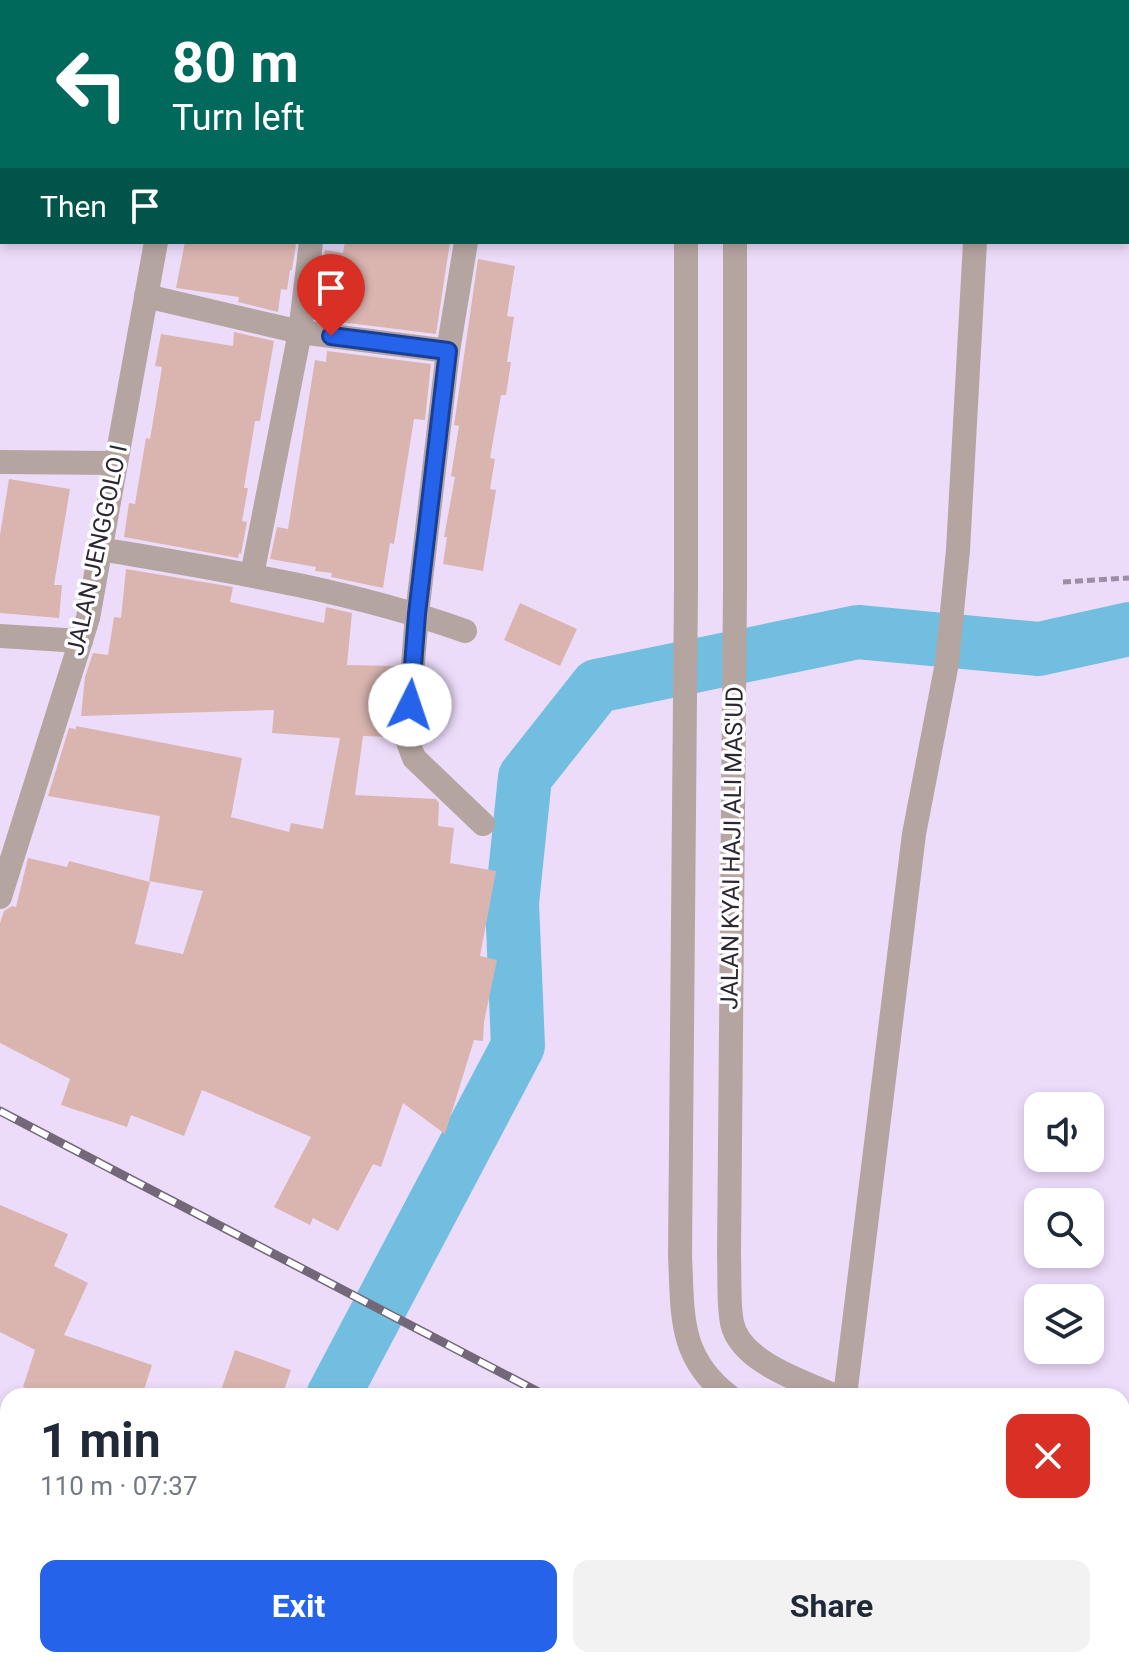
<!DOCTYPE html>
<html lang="en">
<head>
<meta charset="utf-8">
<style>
	:root { --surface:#fff; --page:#f2f2f3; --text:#1f2937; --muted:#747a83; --accent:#2563eb }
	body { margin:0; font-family:Roboto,sans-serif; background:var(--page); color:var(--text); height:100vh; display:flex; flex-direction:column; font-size:30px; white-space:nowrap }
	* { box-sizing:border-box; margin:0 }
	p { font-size:26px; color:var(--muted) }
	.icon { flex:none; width:44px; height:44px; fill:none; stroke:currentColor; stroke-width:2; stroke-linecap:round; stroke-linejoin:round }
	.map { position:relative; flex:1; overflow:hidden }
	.side { position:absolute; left:0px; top:1388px; width:1130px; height:280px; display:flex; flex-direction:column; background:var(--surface); border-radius:24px 24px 0 0; box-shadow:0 4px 12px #0003 }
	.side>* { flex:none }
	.top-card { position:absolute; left:0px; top:0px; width:1130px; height:244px; box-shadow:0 4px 12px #0003; background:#00695c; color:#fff; overflow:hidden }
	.tools { position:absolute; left:1024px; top:1092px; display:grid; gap:16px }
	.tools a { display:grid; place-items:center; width:80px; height:80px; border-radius:16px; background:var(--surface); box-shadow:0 4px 12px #0003; font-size:40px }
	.pin { position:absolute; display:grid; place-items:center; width:68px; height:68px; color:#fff; margin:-82px -34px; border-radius:50% 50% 50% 0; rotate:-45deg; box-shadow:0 0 8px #0007 }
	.pin .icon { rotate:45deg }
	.me { position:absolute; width:88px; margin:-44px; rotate:4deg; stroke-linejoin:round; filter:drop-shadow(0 0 6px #0008) }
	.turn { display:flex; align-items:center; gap:28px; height:168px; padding:0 40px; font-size:36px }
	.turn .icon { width:104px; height:104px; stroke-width:2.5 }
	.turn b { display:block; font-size:56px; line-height:68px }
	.then { display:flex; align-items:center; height:76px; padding:0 40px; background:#0003; gap:16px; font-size:30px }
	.round { display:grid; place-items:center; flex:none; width:84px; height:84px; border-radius:16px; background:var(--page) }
	.headline { display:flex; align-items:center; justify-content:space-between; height:136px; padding:0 40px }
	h1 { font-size:48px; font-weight:700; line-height:60px }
	.action { display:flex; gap:16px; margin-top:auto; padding:16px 40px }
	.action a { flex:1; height:92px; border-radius:16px; background:var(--accent); color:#fff; font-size:32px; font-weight:700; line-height:92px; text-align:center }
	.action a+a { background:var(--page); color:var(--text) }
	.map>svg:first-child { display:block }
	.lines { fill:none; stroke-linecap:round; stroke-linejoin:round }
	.river { stroke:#72bee0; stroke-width:54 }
	.building { fill:#dab5b0 }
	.path { stroke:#9b8fa5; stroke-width:5; stroke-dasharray:8 4; stroke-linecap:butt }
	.minor { stroke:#b5a5a1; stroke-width:24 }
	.rail-casing { stroke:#72687a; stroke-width:9 }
	.rail { stroke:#fff; stroke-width:6; stroke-dasharray:18; stroke-linecap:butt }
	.route-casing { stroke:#184099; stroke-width:20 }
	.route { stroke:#2563eb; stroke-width:14 }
	.labels { text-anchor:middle; stroke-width:7; stroke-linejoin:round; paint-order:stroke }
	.street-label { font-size:24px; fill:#2d2732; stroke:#fff }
</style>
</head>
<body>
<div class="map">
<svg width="1129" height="1668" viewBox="0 0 1129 1668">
	<rect width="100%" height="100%" fill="#ecdcfa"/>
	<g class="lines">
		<g class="river">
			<polyline points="333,1396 518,1046 512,903 525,777 597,686 858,632 1039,649 1129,629"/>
			<polyline points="190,1668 195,1660"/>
		</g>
	</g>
	<g class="building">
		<polygon points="185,242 292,242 296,245 292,270 290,270 287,290 281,289 278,312 238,302 239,297 176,288"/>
		<polygon points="345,242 450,242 436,334 332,321 337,278 322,275 325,250 343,253"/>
		<polygon points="478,259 515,266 507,316 514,317 507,362 511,362 506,395 501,395 490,458 495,459 490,489 496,490 483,571 443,564 447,537 444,537 455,477 451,476 459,426 454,425"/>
		<polygon points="234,332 274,341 260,421 255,421 244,488 248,488 242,521 247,522 241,554 239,553 238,558 124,537 129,503 135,504 146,438 150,439 162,367 155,366 161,334 233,346"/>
		<polygon points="327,351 431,364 425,420 414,419 394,544 390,543 383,588 331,577 332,573 315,571 316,567 270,559 277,527 288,529 315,360 326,362"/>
		<polygon points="9,479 70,489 54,585 62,585 59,618 0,613 0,535"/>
		<polygon points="126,569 233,587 230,602 324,623 326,607 352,613 347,665 398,666 392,737 363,736 355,795 436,799 439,803 438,826 454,828 450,863 496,871 480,956 497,960 484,1022 483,1041 474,1040 445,1134 403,1103 381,1167 373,1164 338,1231 313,1218 310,1225 274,1207 311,1137 202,1090 184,1136 131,1115 127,1127 61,1105 70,1079 0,1043 0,923 4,911 12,906 16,907 28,858 67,867 69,861 150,882 135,944 183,954 203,891 149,881 160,816 48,796 69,728 76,729 76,726 242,758 231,817 289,832 291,823 323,829 340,738 272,733 274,710 81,716 85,677 93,653 108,655 114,617 121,618"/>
		<polygon points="520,603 577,629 560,666 504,640"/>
		<polygon points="0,1205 68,1234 54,1266 88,1283 64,1335 152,1365 142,1396 51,1396 23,1387 35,1350 0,1332"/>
		<polygon points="235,1350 291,1370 282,1396 219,1396"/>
	</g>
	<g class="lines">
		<g class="path">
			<polyline points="1128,203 1129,203"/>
			<polyline points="1063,582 1129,578"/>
		</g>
		<g class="minor">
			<polyline points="502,0 502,2"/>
			<polyline points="661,0 661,2"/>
			<polyline points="712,0 713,2"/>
			<polyline points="198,2 199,0"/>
			<polyline points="350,2 351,0"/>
			<polyline points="982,2 982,0"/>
			<polyline points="466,242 448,351 417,614 407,739 414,758 483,824"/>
			<path d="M686 242V587L680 1256C683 1314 678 1357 729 1396"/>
			<path d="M735 242V588L729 1255C730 1277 728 1301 732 1323 740 1362 804 1382 836 1396"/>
			<polyline points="146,296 300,332 448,351"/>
			<polyline points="0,462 116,463"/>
			<path d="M100 549C223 570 347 589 465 631"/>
			<polyline points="252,575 300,332 311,242"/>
			<polyline points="0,636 81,641"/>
			<polyline points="0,897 88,618 156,242"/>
			<polyline points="845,1396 914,834 947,663 958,550 975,242"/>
			<polyline points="1122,1504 1129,1506"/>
			<polyline points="1122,1555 1129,1558"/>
			<polyline points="556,1660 572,1668"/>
			<polyline points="348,1668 352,1660"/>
		</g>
		<g class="rail-casing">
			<g id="rail">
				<polyline points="0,1111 546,1396"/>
				<polyline points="1118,1660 1129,1665"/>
			</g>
		</g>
		<use href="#rail" class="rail"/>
	</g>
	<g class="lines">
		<g class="route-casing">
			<polyline id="route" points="331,336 448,351 417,614 410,705"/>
		</g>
		<use href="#route" class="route"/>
	</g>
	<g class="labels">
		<g class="street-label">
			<text transform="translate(97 550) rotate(-78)" y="8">JALAN JENGGOLO I</text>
			<text transform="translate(732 848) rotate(-89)" y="8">JALAN KYAI HAJI ALI MAS'UD</text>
		</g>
	</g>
</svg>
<div class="tools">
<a><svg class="icon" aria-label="sound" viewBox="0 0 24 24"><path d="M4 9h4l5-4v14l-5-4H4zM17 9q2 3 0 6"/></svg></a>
<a><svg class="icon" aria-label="search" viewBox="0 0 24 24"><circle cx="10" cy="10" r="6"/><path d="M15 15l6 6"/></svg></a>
<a><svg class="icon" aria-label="layers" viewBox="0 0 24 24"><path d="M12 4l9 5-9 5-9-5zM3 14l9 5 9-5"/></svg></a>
</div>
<div class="pin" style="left:331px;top:336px;background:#d93025"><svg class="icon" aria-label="arrive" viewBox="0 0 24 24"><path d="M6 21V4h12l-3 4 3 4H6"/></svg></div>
<svg class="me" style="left:410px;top:705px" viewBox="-20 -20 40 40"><circle r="19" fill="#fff"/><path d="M0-13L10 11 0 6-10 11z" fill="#2563eb"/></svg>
<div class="top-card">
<div class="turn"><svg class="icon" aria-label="left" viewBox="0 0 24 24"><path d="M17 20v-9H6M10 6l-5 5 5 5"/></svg><div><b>80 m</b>Turn left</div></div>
<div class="then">Then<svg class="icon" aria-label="arrive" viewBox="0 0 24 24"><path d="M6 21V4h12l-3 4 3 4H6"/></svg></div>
</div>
<section class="side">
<div class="headline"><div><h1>1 min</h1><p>110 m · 07:37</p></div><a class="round" style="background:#d93025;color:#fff"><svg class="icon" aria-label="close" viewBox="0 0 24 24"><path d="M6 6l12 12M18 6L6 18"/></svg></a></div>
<div class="action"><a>Exit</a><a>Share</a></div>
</section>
</div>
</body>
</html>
